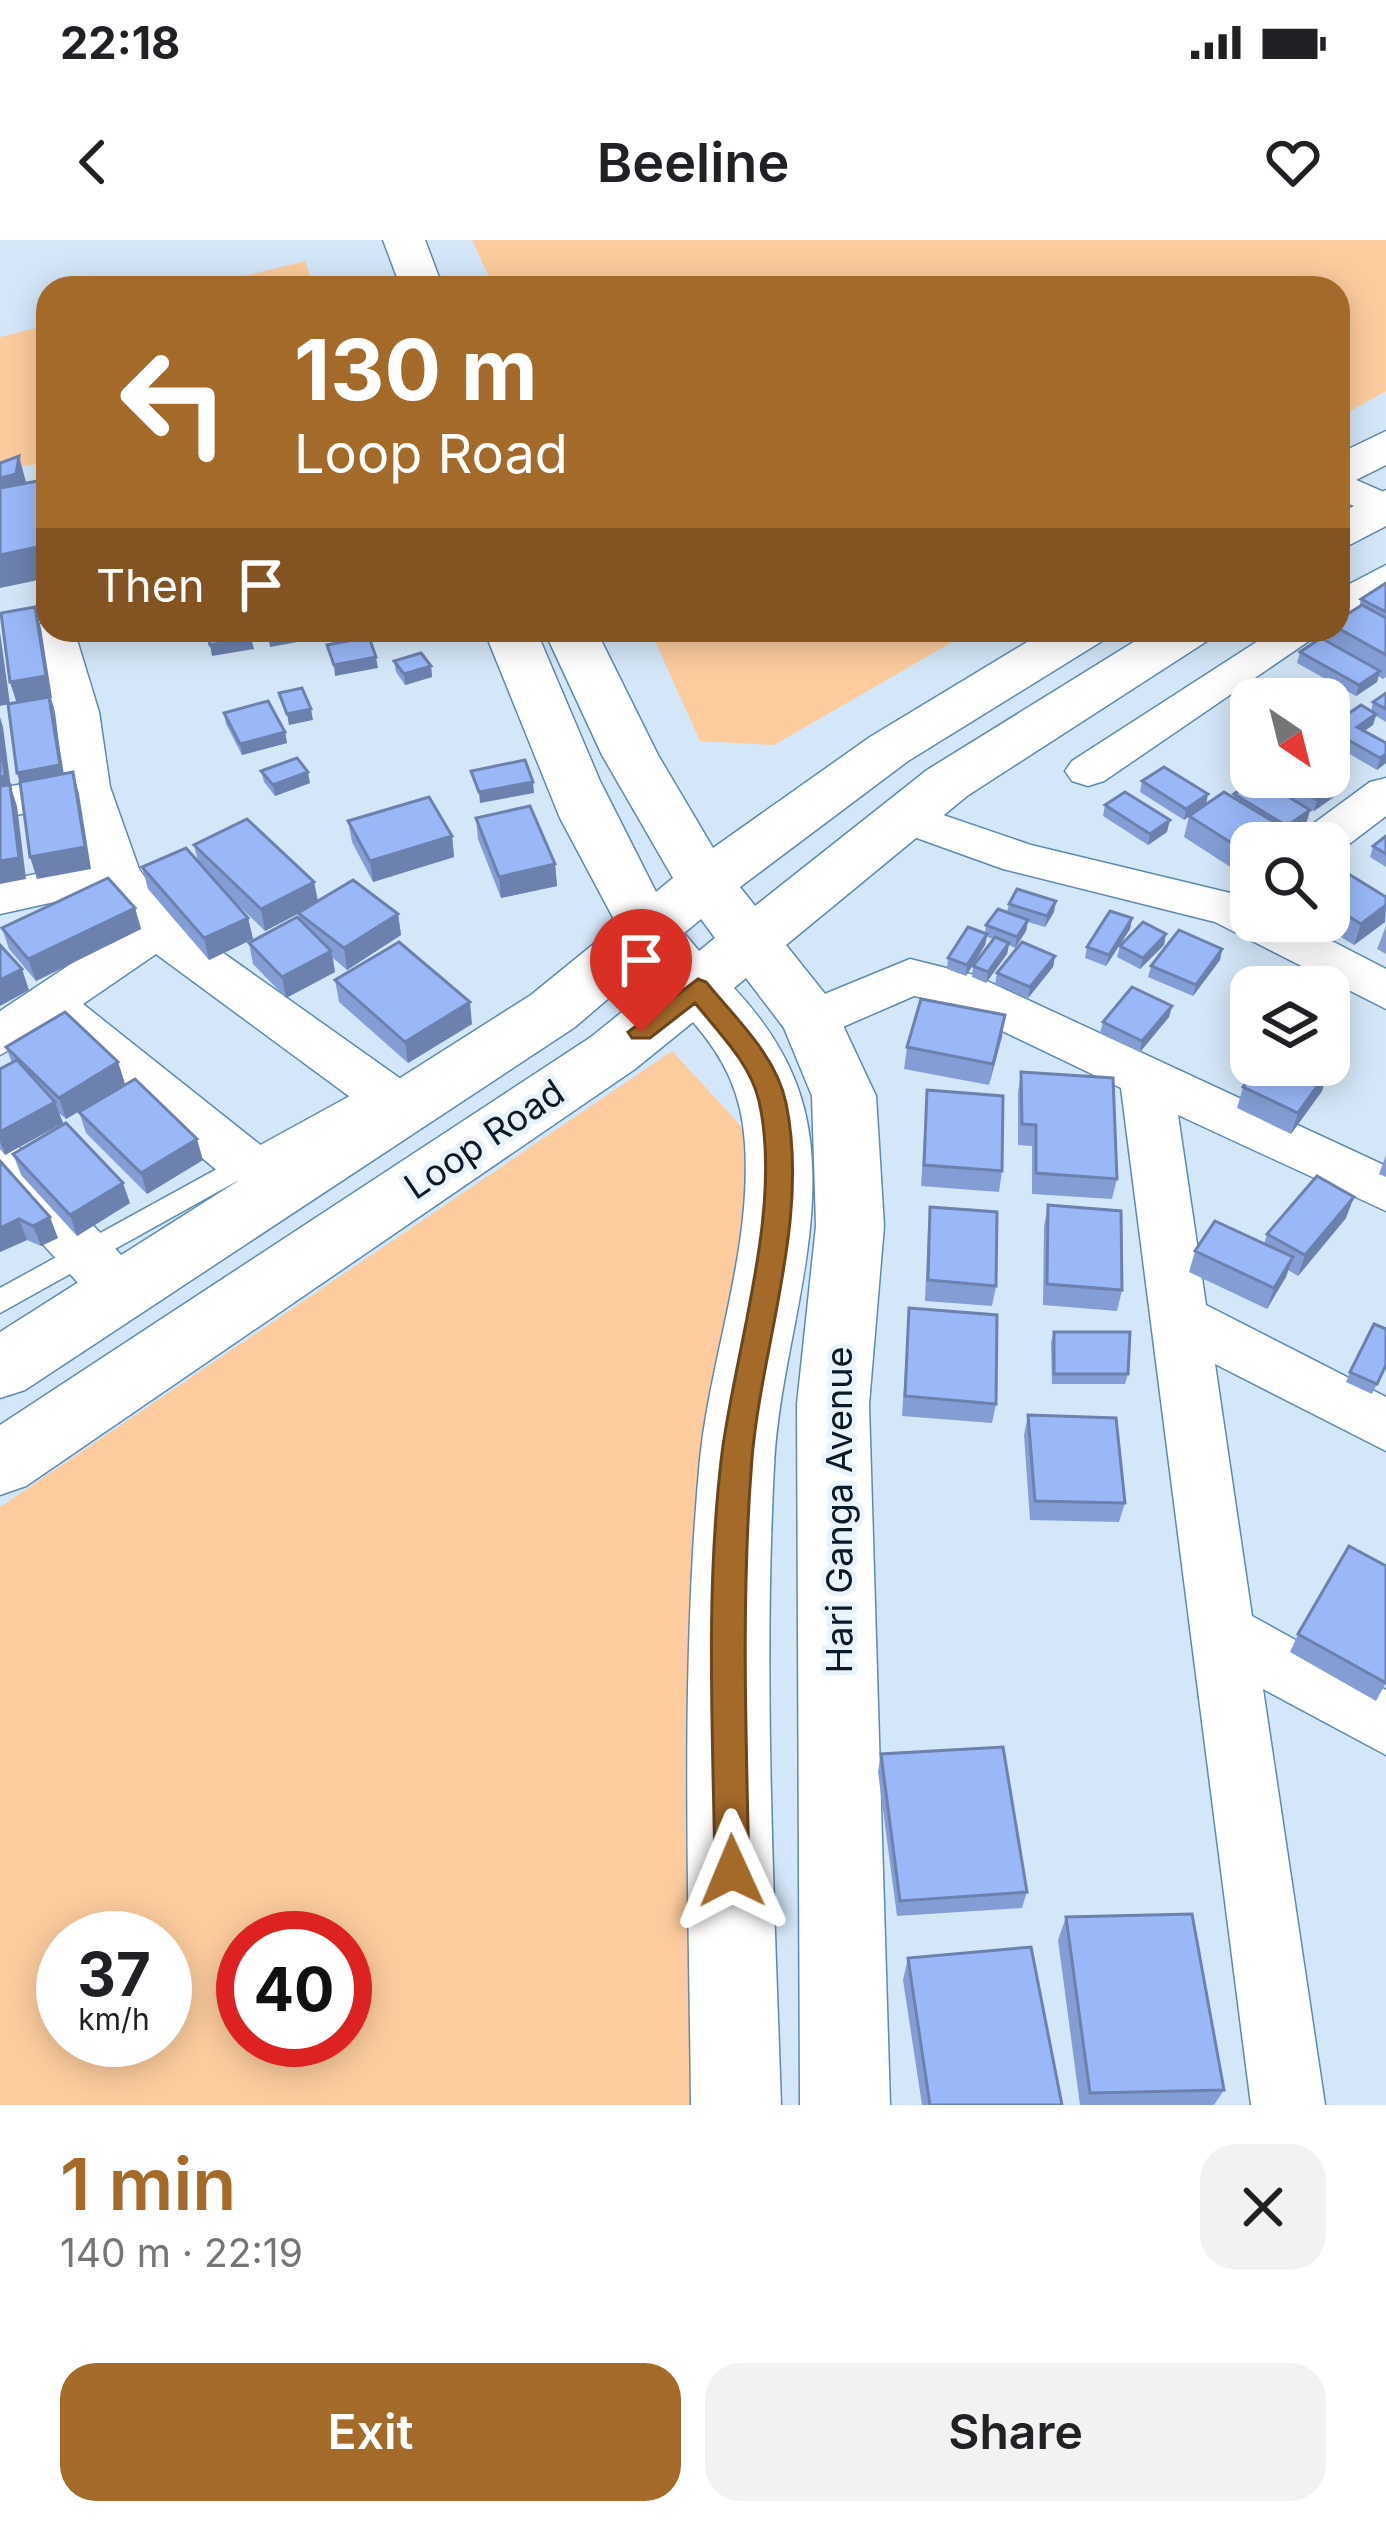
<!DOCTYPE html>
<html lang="en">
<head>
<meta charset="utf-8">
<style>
	:root { --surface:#fff; --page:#f2f2f2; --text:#202124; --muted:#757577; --accent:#a46a2a }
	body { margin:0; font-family:Inter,sans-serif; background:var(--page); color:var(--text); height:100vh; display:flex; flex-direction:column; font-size:45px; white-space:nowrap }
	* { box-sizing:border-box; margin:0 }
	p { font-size:39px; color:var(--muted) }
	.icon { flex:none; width:66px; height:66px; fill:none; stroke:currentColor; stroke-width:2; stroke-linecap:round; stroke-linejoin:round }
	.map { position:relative; height:1865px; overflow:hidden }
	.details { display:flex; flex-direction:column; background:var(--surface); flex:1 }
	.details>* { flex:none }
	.guide { position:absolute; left:36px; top:36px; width:1314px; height:366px; border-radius:36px; box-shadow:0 6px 30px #0003; background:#a46a2a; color:#fff; overflow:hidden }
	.needle { width:78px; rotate:145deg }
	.controls { position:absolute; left:1230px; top:438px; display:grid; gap:24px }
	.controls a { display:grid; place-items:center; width:120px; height:120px; border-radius:24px; background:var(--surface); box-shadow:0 6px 30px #0003; font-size:60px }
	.speed { position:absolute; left:36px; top:1671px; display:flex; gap:24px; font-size:60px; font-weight:700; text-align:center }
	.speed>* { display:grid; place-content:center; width:156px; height:156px; border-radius:50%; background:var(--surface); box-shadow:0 6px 30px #0003; line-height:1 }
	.speed small { font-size:30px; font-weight:400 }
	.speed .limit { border:18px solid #d22; background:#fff; color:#111 }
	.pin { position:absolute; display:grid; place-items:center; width:102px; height:102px; color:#fff; margin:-123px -51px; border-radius:50% 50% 50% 0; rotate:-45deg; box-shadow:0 0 12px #0007 }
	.pin .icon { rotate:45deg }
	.me { position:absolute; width:132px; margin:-66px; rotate:359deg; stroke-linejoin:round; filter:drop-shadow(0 0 9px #0008) }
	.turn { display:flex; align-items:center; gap:42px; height:252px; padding:0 60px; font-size:54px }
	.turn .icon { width:156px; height:156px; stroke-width:2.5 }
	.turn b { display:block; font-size:84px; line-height:102px }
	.then { display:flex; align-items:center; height:114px; padding:0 60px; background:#0003; gap:24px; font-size:45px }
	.round { display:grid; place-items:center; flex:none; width:126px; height:126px; border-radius:36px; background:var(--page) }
	.summary { display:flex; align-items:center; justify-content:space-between; height:204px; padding:0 60px }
	h1 { font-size:72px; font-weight:600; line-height:90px; color:var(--accent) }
	.action { display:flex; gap:24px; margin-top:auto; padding:24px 60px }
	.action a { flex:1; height:138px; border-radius:36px; background:var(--accent); color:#fff; font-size:48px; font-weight:600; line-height:138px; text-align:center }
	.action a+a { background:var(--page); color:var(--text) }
	.status { display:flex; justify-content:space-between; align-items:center; height:84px; padding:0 60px; background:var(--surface); direction:ltr }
	.status svg { height:33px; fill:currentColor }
	header { display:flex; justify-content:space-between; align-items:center; height:156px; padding:0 60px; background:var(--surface); font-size:54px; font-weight:600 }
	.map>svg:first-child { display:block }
	.green { fill:#fccc9e; fill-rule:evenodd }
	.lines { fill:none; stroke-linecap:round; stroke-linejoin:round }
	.lane-casing { stroke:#5c8ab0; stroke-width:3 }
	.street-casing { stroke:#5c8ab0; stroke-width:3 }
	.secondary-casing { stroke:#5c8ab0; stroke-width:3 }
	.lane { fill:#fff; fill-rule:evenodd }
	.street { fill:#fff; fill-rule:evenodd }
	.secondary { fill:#fff; fill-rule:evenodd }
	.wall { fill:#849ed5 }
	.shaded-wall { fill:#6c81ae }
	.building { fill:#9ab8f8; stroke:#6c81ae; stroke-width:3 }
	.route { fill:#a46a2a; stroke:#6b451b; stroke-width:3 }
	.labels { text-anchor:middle; stroke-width:10; stroke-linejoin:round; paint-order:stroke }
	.street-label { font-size:36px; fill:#081a29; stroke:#e9f3fb }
</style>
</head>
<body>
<div class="status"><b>22:18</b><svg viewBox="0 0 49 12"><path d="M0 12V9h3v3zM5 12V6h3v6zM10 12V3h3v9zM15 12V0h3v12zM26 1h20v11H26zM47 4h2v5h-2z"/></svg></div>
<header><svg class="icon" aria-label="back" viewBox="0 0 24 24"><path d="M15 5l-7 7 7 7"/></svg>Beeline<svg class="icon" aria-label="heart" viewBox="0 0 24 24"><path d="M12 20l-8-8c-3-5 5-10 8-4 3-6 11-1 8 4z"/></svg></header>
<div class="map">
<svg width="1386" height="1865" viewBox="0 0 1386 1865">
	<rect width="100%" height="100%" fill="#d4e7f8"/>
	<g class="green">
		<polygon points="472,0 1386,0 1386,151 1338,178 1338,48 494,48"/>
		<polygon points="305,21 314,48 197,48"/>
		<polygon points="48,85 48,222 0,230 0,97"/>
		<polygon points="650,390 973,390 774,505 700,501"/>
		<path d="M672 811 764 911 715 1865H0V1267ZM63 1698H165V1800H63ZM243 1698H345V1800H243Z"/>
	</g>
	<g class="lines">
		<g class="lane-casing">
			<polygon id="lane" points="379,840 392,850 388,857 0,1073 0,1048"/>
		</g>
		<g class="street-casing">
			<g id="street">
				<polygon points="1338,232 1386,253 1386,280 1338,259"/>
				<polygon points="1386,325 1386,355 1338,381 1338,350"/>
				<polygon points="48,379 48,390 74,390 99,472 110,547 139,629 174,678 422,854 429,868 422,882 403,888 384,882 156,714 83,764 263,907 271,922 263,937 244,943 225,937 47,789 0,815 0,771 128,686 104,651 0,674 0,642 89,622 70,565 0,578 0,548 63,537 55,472 32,390"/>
				<polygon points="1275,390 1325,390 1104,541 1088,546 1072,541 1065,531 1072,521"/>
				<polygon points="1386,538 1386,576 1336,614 1329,616 1329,603 1296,603 1302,592 1370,542"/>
				<polygon points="905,562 1031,605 1247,657 1251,681 1293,681 1386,729 1386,769 1215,682 1003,629 889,588 882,577 889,566"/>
				<polygon points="910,719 974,735 1386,926 1386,971 1178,875 1206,1065 1386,1157 1386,1211 1215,1124 1252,1376 1386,1450 1386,1515 1263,1449 1325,1865 1251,1865 1121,848 942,762 914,756 829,793 811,798 793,793 786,780 793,767"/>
				<polygon points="0,901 19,907 140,1035 148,1051 140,1067 120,1074 100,1067 0,957"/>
			</g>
		</g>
		<g class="secondary-casing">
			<g id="secondary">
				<polygon points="383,0 425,0 443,48 401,48"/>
				<polygon points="1386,191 1386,225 1338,249 1338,214"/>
				<polygon points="1386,250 1386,286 1338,311 1338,274"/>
				<path d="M484 390H536L600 541 656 652 673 638 602 515 544 390H596L658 515 713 608 870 497 1047 390H1110L1102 401 908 521 740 647 755 666 927 530 1153 390H1215L1207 401 967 556 786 705 833 764 876 856 884 986 869 1164 890 1865H800L797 1164 816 986 812 856 784 788 746 738 734 748C775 792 803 840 810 900 823 1009 779 1118 774 1226 763 1439 774 1652 781 1865H691C689 1650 680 1433 700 1219 711 1114 752 1010 745 904 742 854 725 819 693 782L635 829 26 1246 0 1255V1185L591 797 658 743 645 727 575 787 25 1150 0 1158V1092L531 755 617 685 560 578ZM701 679 715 698 699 711 684 693Z"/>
			</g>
		</g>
		<use href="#lane" class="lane"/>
		<use href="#street" class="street"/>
		<use href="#secondary" class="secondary"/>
	</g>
	<g class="wall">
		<polygon points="1386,343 1386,437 1383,439 1378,436 1377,442 1356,456 1297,423 1300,412 1327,402 1330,390 1338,390 1338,380 1359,367 1361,359"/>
		<polygon points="394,421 431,426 432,437 405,445 396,432"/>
		<polygon points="1386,453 1386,482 1376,476 1373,485 1364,491 1386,503 1386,523 1377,530 1329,502 1329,487 1371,471 1373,462"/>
		<polygon points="224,473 285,492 287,503 242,515 226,484"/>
		<polygon points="261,531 310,543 275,556 264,542"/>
		<polygon points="1271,537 1329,537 1344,540 1341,552 1314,571 1269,545"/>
		<polygon points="1142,541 1206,564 1233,557 1234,554 1310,570 1307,581 1284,598 1277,593 1251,603 1251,623 1238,632 1184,597 1189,576 1184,580 1140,552"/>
		<polygon points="1105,565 1167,592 1148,605 1103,576"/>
		<polygon points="476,578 555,624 557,646 501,658 478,599"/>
		<polygon points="348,581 452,596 454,617 373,642 352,602"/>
		<polygon points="1386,596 1386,627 1370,617 1373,606"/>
		<polygon points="194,605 314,642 318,661 398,674 401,695 347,730 333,718 335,732 286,758 253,724 249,703 300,680 298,674 265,691 224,651 248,678 253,699 209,720 148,649 142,627 198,621"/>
		<polygon points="1329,622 1386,657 1385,682 1354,705 1315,681 1329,681"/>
		<polygon points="1009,664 1054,672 1045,687 1028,682 1026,691 1015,708 1009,705 1007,714 986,743 972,737 973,726 993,699 987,697 985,705 966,736 947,729 948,718 985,693 986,685 1007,672"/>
		<polygon points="135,668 141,689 36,741 9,709 2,688"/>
		<polygon points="1132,678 1130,689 1106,726 1085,718 1087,707"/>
		<polygon points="1386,686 1386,714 1377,709"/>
		<polygon points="1164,705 1140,729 1117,717 1120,706"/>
		<polygon points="1222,709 1220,720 1193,756 1148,737 1151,726"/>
		<polygon points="1055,716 1053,727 1028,758 995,744 997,733"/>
		<polygon points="335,740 472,784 408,823 339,762"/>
		<polygon points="1172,766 1169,777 1140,812 1100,793 1103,782"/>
		<polygon points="1005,775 989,845 904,829 907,807"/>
		<polygon points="6,807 118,822 125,844 66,879 59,873 63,883 5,915 0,909 0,829 12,823"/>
		<polygon points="1021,832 1117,939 1112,959 1032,954 1032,906 1018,905 1018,853"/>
		<polygon points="1243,847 1322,851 1291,894 1237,868"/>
		<polygon points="927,850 1002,931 999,952 921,946"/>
		<polygon points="79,872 203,920 147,954 86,893"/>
		<polygon points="13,914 130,963 77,996 21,935"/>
		<polygon points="1386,915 1386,937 1379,934"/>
		<polygon points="0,921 58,998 41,1006 27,1000 0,1012"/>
		<polygon points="1048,965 1122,1050 1117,1071 1043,1065 1044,986"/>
		<polygon points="930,967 996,1046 992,1066 925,1061 928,988"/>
		<polygon points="1346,978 1298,1036 1288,1030 1267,1069 1189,1032 1195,1011 1264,1004 1267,994"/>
		<polygon points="909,1068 996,1164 992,1183 902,1176"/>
		<polygon points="1054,1092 1128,1134 1125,1144 1052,1144 1051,1102"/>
		<polygon points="1386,1126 1372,1154 1346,1142 1350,1132"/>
		<polygon points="1028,1175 1125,1263 1119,1282 1030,1280 1024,1195"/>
		<polygon points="1298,1394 1386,1443 1376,1461 1290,1412"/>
		<polygon points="881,1514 1027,1652 1022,1668 897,1676 878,1532"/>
		<polygon points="1066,1677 1224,1850 1214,1865 1080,1865 1058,1700"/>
		<polygon points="908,1718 1062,1865 922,1865 903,1740"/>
	</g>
	<g class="shaded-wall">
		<polygon points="19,216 27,246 0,259 0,238"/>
		<polygon points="48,286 48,338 0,348 0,315"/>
		<polygon points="35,367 41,388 52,458 50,458 55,479 66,547 23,554 17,533 17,464 10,442"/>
		<polygon points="267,390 312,390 314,399 270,407"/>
		<polygon points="0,392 10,464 0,466"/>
		<polygon points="251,398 254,409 212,416 210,405"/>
		<polygon points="376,417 378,428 335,436 334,425"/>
		<polygon points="431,426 432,437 405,445 404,434"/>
		<polygon points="1380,431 1377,442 1356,456 1359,445"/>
		<polygon points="311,469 313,480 289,485 287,474"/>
		<polygon points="1376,474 1373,485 1354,498 1357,487"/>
		<polygon points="0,477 3,487 11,548 17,566 26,639 0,644"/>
		<polygon points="285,492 287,503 242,515 240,504"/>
		<polygon points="1386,514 1386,523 1377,530 1380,518"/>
		<polygon points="73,532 79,554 91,629 37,639 30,617"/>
		<polygon points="308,532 310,543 275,556 273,545"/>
		<polygon points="1344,540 1341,552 1314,571 1317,560"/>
		<polygon points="533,542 534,553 480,563 479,552"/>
		<polygon points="1208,554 1206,565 1184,580 1186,569"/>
		<polygon points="1310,570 1307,581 1284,598 1287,586"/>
		<polygon points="1170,580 1167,592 1148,605 1150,594"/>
		<polygon points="1279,585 1274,603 1255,603"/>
		<polygon points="452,596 454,617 373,642 370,621"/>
		<polygon points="1251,606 1251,623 1238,632 1244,611"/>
		<polygon points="555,624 557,646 501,658 499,637"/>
		<polygon points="314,642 318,663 265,691 261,669"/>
		<polygon points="1056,661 1054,672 1045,687 1047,676"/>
		<polygon points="1386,665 1385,682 1354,705 1361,684"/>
		<polygon points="135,668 141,689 36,741 28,719"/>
		<polygon points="398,674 401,695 347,730 344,708"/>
		<polygon points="248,678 253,699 209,720 204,698"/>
		<polygon points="1132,678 1130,689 1106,726 1109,715"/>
		<polygon points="1028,680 1026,691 1015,708 1017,697"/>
		<polygon points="987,694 985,705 966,736 967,725"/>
		<polygon points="1166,694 1164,705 1140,729 1143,718"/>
		<polygon points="1009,703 1007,714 986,743 988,732"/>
		<polygon points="1222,709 1220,720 1193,756 1196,745"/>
		<polygon points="331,711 335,732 286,758 282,737"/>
		<polygon points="1055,716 1053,727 1028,758 1030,747"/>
		<polygon points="22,729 29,750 0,766 0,740"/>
		<polygon points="470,762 472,784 408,823 405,802"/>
		<polygon points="1172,766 1169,777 1140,812 1142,801"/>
		<polygon points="1005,775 1002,797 989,845 993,824"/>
		<polygon points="118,822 125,844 66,879 59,858"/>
		<polygon points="1329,830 1322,851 1291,894 1298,873"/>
		<polygon points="55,862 63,883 5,915 0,901 0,892"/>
		<polygon points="197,899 203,920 147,954 141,933"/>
		<polygon points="123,943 130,963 77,996 70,975"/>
		<polygon points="1354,957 1346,978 1298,1036 1305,1015"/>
		<polygon points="50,977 58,998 41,1006 33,986"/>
		<polygon points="19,979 27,1000 0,1012 0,988"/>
		<polygon points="1293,1017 1286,1037 1267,1069 1274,1048"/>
	</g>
	<g class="building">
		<polygon points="19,216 16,234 0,238 0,223"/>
		<polygon points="43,240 46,246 48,257 48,286 42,306 0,315 0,248"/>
		<polygon points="1386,343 1386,372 1361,359"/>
		<polygon points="1362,365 1386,378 1386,415 1338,388 1338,380"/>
		<polygon points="35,367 46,436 10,442 1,373"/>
		<polygon points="206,390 249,390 251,398 210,405"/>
		<polygon points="369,397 376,417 334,425 327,405"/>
		<polygon points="1321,398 1380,431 1359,445 1300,412"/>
		<polygon points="421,413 431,426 404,434 394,421"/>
		<polygon points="302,448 311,469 287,474 279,453"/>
		<polygon points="1386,453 1386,469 1373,462"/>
		<polygon points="49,457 60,525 17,533 8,464"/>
		<polygon points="268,461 285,492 240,504 224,473"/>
		<polygon points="1361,465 1376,474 1357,487 1386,503 1386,514 1380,518 1329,489 1329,487"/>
		<polygon points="0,493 5,536 0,537"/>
		<polygon points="297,518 308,532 273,545 261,531"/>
		<polygon points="525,520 533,542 479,552 471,531"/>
		<polygon points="1164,527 1208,554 1186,569 1142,541"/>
		<polygon points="1329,531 1344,540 1317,560 1278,537 1329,537"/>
		<polygon points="73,532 85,607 30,617 20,542"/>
		<polygon points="1257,538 1310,570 1287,586 1234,554"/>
		<polygon points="10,545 19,618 0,621 0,546"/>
		<polygon points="1125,552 1170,580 1150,594 1105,565"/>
		<polygon points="1224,552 1279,585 1255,603 1251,603 1251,606 1244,611 1189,576"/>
		<polygon points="429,557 452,596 370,621 348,581"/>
		<polygon points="530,566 555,624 499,637 476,578"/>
		<polygon points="247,579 314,642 261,669 194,605"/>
		<polygon points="1386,596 1386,614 1373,606"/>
		<polygon points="186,608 248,678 204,698 142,627"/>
		<polygon points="1329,622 1386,657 1386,665 1361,684 1329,664"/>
		<polygon points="108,638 135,668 28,719 2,688"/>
		<polygon points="353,640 398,674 344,708 298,673"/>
		<polygon points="1017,649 1056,661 1047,676 1009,664"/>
		<polygon points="998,669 1028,680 1017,697 986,685"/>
		<polygon points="1110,671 1132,678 1109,715 1087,707"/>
		<polygon points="297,677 331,711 282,737 249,703"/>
		<polygon points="1143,682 1166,694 1143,718 1120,706"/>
		<polygon points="968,687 987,694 967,725 948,718"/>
		<polygon points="1179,690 1222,709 1196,745 1151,726"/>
		<polygon points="995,697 1009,703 988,732 973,726"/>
		<polygon points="399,702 470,762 405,802 335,740"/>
		<polygon points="1022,702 1055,716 1030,747 997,733"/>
		<polygon points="0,705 22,729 0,740"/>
		<polygon points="1132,747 1172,766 1142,801 1103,782"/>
		<polygon points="921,759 1005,775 993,824 907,807"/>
		<polygon points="65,772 118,822 59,858 6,807"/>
		<polygon points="17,820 55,862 0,892 0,829"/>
		<polygon points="1259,825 1318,825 1329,830 1298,873 1243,847"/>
		<polygon points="1021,832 1113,838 1117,939 1036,933 1036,885 1022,884"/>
		<polygon points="135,839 197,899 141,933 79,872"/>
		<polygon points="927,850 1003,856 1002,931 924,925"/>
		<polygon points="66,883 123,943 70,975 13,914"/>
		<polygon points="0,921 50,977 33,986 19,979 0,988"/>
		<polygon points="1317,936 1354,957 1305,1015 1267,994"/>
		<polygon points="1048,965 1121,971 1122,1050 1047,1044"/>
		<polygon points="930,967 997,972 996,1046 928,1040"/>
		<polygon points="1215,981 1293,1017 1274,1048 1195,1011"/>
		<polygon points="909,1068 997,1075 996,1164 905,1156"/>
		<polygon points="1374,1084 1386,1089 1386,1125 1377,1144 1350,1132"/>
		<polygon points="1054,1092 1130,1092 1128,1134 1054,1134"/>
		<polygon points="1028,1175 1116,1178 1125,1263 1035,1261"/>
		<polygon points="1349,1306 1386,1326 1386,1443 1298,1394"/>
		<polygon points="1003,1507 1027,1652 900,1661 881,1514"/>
		<polygon points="1192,1674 1224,1850 1090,1853 1066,1677"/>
		<polygon points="1031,1707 1062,1865 930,1865 908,1718"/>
	</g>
	<path class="route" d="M698 739 706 742C736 779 776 815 786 863 810 979 762 1103 752 1218 741 1356 746 1494 749 1631L744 1643 732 1648 720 1643 715 1631C713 1493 705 1351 722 1213 736 1106 783 967 759 861 750 823 719 793 695 763L650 798H632L628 792Z"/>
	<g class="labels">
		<g class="street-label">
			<text transform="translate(484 899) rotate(-34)" y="13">Loop Road</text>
			<text transform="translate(839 1270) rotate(-90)" y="13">Hari Ganga Avenue</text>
		</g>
	</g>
</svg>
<div class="controls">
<a><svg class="needle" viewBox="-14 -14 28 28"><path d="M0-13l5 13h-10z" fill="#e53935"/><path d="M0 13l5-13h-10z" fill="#757577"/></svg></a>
<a><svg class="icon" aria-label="search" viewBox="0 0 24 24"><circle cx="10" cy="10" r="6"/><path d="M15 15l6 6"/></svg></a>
<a><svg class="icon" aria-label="layers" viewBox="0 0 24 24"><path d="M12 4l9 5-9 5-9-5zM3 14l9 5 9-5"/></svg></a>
</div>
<div class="speed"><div>37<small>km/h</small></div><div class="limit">40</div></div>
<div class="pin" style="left:641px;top:792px;background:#d93025"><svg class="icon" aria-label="arrive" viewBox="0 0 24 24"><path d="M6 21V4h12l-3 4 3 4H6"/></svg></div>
<svg class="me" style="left:732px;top:1631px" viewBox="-20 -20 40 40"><path d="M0-17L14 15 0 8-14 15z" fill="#a46a2a" stroke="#fff" stroke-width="4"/></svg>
<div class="guide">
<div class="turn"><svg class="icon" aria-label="left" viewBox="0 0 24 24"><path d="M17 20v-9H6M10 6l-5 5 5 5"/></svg><div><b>130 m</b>Loop Road</div></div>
<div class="then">Then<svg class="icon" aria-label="arrive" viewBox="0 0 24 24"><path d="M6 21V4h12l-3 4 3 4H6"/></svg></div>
</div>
</div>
<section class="details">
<div class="summary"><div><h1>1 min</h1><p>140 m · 22:19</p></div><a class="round"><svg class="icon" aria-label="close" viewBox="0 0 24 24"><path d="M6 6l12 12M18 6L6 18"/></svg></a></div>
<div class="action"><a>Exit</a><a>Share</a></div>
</section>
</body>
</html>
